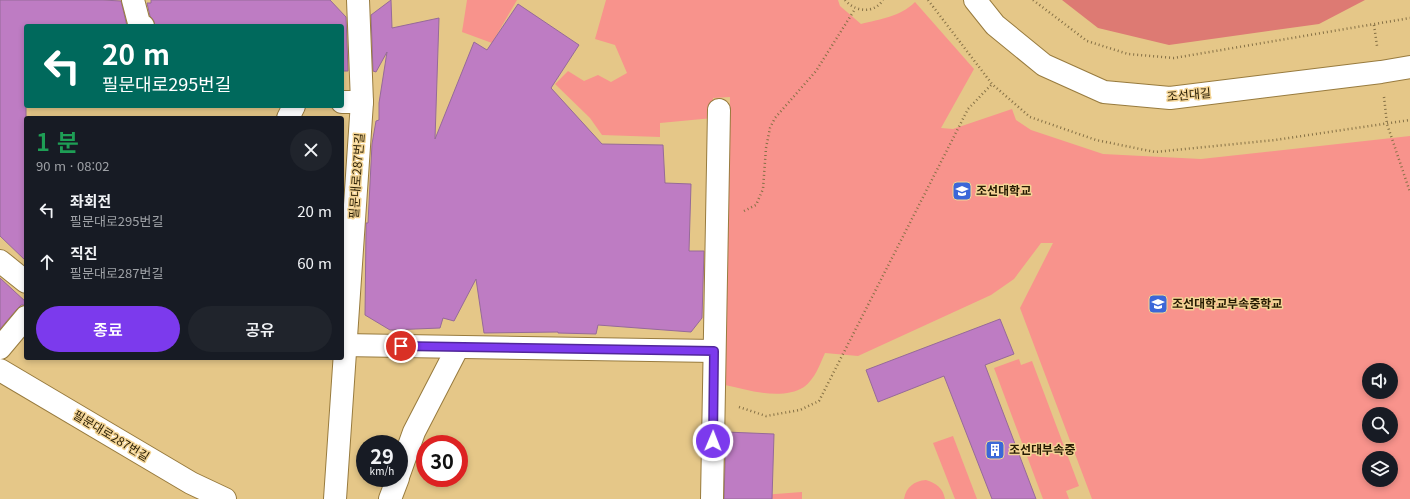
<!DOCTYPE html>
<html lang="ko">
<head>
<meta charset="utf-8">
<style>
	:root { --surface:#171b24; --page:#20242c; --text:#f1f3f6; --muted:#9ea1a6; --accent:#7c3aed }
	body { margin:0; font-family:Georgia,"Noto Sans KR",serif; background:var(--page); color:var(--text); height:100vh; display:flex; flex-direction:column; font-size:15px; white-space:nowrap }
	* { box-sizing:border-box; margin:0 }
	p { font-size:13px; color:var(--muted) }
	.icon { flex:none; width:22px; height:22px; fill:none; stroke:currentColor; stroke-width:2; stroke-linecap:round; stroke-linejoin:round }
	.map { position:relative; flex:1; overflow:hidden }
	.drawer { position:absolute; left:24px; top:116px; width:320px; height:244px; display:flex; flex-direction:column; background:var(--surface); border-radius:4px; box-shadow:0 2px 6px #0003 }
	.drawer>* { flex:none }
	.top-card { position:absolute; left:24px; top:24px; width:320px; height:84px; border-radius:4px; box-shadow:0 2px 6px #0003; background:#00695c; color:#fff; overflow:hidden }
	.fabs { position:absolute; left:1362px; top:363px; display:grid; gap:8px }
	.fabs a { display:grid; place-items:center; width:36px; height:36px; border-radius:50%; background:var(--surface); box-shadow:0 2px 6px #0003; font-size:20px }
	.speed { position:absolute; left:356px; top:435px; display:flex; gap:8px; font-size:20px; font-weight:700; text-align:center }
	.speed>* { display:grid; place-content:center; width:52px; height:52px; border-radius:50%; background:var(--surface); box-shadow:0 2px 6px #0003; line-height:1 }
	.speed small { font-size:10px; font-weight:400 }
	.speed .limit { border:6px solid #d22; background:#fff; color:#111 }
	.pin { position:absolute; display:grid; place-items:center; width:34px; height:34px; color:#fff; margin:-17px; border:2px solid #fff; border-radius:50%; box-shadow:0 1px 4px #0007 }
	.me { position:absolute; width:44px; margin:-22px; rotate:1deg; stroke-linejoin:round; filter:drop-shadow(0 0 3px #0008) }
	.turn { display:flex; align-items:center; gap:14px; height:84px; padding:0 12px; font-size:18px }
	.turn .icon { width:52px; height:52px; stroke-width:2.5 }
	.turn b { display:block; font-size:28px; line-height:34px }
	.round { display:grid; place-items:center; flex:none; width:42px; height:42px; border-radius:21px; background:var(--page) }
	.head { display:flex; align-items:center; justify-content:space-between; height:68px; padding:0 12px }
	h1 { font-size:24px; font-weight:600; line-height:30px; color:#1e9e55 }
	.primary-button { display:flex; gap:8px; margin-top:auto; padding:8px 12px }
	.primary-button a { flex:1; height:46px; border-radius:24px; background:var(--accent); color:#fff; font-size:16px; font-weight:600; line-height:46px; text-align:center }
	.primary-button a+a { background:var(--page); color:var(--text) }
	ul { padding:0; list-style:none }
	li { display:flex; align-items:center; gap:12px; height:52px; padding:0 12px }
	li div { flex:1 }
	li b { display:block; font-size:15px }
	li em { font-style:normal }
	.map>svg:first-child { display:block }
	.green { fill:#f8938c; fill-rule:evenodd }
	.forest { fill:#dd7a73 }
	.building { fill:#be7cc3; stroke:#966a99 }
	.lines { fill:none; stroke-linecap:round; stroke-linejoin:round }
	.minor-casing { stroke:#987b3e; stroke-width:24 }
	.path { stroke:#857045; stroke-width:2.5; stroke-dasharray:1 3; stroke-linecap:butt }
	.minor { stroke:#fff; stroke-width:22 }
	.route-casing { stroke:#51269a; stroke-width:10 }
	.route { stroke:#7c3aed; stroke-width:7 }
	.labels { text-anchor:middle; stroke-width:3; stroke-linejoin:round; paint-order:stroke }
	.street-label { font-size:12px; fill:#251a02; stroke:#f3d495 }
	.poi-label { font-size:12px; font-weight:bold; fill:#251a02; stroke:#f3d495; text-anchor:start }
</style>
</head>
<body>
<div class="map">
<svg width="1410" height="499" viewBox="0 0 1410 499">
	<rect width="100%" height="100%" fill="#e5c788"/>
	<g class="green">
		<polygon points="467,0 517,0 492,43 462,32"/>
		<path d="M606 0H838L840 6 861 24C880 19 900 17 915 2L974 69 941 128 953 129 1012 109 1016 120 1031 130 1103 154 1201 159 1410 136V499H1092L1020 308 1053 243H1041L1014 279 991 295 858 356 825 353C820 364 815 379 804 387 781 401 749 390 725 385L730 97 713 98V118L660 123V137L602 135 590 118 555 84 568 71 584 81 598 75 611 82 627 73 615 45 595 39ZM1369 370H1391V392H1369ZM1369 414H1391V436H1369ZM1369 458H1391V480H1369Z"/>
		<polygon points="1019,359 1021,365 1032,361 1079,486 1066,491 1069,499 1043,499 994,368"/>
		<polygon points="953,436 977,499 955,499 933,443"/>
		<path d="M926 480C936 483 943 488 945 499H904C906 487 914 481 926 480Z"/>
		<polygon points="802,492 802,499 724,499 724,498"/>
	</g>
	<polygon class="forest" points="1062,0 1365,0 1319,24 1169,45 1098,28"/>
	<g class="building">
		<polygon points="0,0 103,0 121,1 127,26 26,26 26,261 0,236"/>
		<polygon points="151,0 330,0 346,17 348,71 342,71 342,26 155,26 154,21 150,16 147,3 151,3"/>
		<polygon points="391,0 392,28 439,18 435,139 474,42 487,50 518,4 579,45 551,88 602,144 663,145 665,183 691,184 689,251 704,251 702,318 691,332 598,325 596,334 558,333 558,332 484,333 476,279 454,321 443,318 440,328 390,330 365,315 366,231 366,223 368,223 372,144 376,121 379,120 379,103 387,52 376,72 373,71 371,15"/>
		<polygon points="0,278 26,302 26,305 21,305 17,309 0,329"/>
		<polygon points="1000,319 1014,354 985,365 1036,499 992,499 944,376 878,402 866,370"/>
		<polygon points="726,432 774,434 772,499 724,499"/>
	</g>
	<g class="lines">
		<g class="minor-casing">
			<g id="minor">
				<polyline points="133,0 139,23 143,26"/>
				<polyline points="975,0 995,25 1044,65 1104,92 1170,98 1381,72 1410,67"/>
				<polyline points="342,102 362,102"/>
				<polyline points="288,118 294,106"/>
				<polyline points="0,261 26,282"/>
				<polyline points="342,345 714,351"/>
				<polyline points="0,348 26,317"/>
				<polyline points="0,370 191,483 225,499"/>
				<polyline points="399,474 414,432 458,347"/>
				<polyline points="335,499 362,102 358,0"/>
				<polyline points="390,499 398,478"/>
				<polyline points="712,499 719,110"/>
			</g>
		</g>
		<g class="path">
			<path d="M845 0C855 12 874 14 883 0"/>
			<polyline points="928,0 992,84 1030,117 1096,140 1155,152 1275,140 1410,120"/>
			<polyline points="1033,0 1087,41 1128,54 1174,58 1410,18"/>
			<polyline points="1374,25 1377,46"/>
			<polyline points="1384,97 1387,124 1410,192"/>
			<polyline points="744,211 756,205 763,189 766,148 770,128 775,118 816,71 855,9"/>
			<polyline points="739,407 766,416 800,410 819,401 968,109 992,84"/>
		</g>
		<use href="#minor" class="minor"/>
	</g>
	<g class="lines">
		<g class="route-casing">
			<polyline id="route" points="401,346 714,351 713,441"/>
		</g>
		<use href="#route" class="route"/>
	</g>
	<defs>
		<g id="university-square" transform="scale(1)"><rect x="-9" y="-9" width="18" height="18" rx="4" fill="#3b67d8" stroke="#f3d495"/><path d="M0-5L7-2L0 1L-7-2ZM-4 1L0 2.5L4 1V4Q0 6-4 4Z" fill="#fff"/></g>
		<g id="school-square" transform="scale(1)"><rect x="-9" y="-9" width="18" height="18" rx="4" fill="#3b67d8" stroke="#f3d495"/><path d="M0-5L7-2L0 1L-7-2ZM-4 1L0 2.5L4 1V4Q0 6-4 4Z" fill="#fff"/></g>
		<g id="building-square" transform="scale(1)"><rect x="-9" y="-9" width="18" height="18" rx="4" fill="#3b67d8" stroke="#f3d495"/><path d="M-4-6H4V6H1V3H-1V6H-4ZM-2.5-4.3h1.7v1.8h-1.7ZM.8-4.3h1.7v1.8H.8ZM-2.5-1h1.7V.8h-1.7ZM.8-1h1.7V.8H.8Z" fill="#fff"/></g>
	</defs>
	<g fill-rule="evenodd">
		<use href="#university-square" x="962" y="191"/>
		<use href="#school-square" x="1158" y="304"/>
		<use href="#building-square" x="995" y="450"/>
	</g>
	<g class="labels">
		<g class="street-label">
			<text transform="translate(1189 95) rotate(-5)" y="4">조선대길</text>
			<text transform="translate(357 176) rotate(-86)" y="4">필문대로287번길</text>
			<text transform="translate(111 436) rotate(31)" y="4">필문대로287번길</text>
		</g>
		<g class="poi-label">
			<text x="976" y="195">조선대학교</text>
			<text x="1172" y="308">조선대학교부속중학교</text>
			<text x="1009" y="454">조선대부속중</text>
		</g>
	</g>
</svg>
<div class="fabs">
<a><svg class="icon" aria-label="sound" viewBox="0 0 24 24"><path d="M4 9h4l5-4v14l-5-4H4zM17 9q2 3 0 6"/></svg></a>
<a><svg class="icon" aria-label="search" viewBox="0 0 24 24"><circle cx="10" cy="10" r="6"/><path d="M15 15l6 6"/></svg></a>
<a><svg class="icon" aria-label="layers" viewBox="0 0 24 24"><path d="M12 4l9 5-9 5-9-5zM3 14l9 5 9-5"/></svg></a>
</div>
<div class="speed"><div>29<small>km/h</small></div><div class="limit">30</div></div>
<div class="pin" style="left:401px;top:346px;background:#d93025"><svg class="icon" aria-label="arrive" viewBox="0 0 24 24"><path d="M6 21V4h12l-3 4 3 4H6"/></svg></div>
<svg class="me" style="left:713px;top:441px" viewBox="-20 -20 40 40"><circle r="17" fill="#7c3aed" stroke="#fff" stroke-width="3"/><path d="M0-11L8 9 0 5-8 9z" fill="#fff"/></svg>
<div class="top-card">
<div class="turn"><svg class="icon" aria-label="left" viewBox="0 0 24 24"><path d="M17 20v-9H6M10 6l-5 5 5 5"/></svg><div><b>20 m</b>필문대로295번길</div></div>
</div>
<section class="drawer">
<div class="head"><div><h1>1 분</h1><p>90 m · 08:02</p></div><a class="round"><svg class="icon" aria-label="close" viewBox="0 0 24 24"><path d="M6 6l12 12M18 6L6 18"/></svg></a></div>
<ul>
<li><svg class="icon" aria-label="left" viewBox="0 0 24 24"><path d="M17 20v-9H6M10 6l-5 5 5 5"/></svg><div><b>좌회전</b><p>필문대로295번길</p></div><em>20 m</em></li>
<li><svg class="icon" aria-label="ahead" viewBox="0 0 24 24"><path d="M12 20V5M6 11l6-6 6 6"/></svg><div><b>직진</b><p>필문대로287번길</p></div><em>60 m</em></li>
</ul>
<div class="primary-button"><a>종료</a><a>공유</a></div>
</section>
</div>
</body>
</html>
